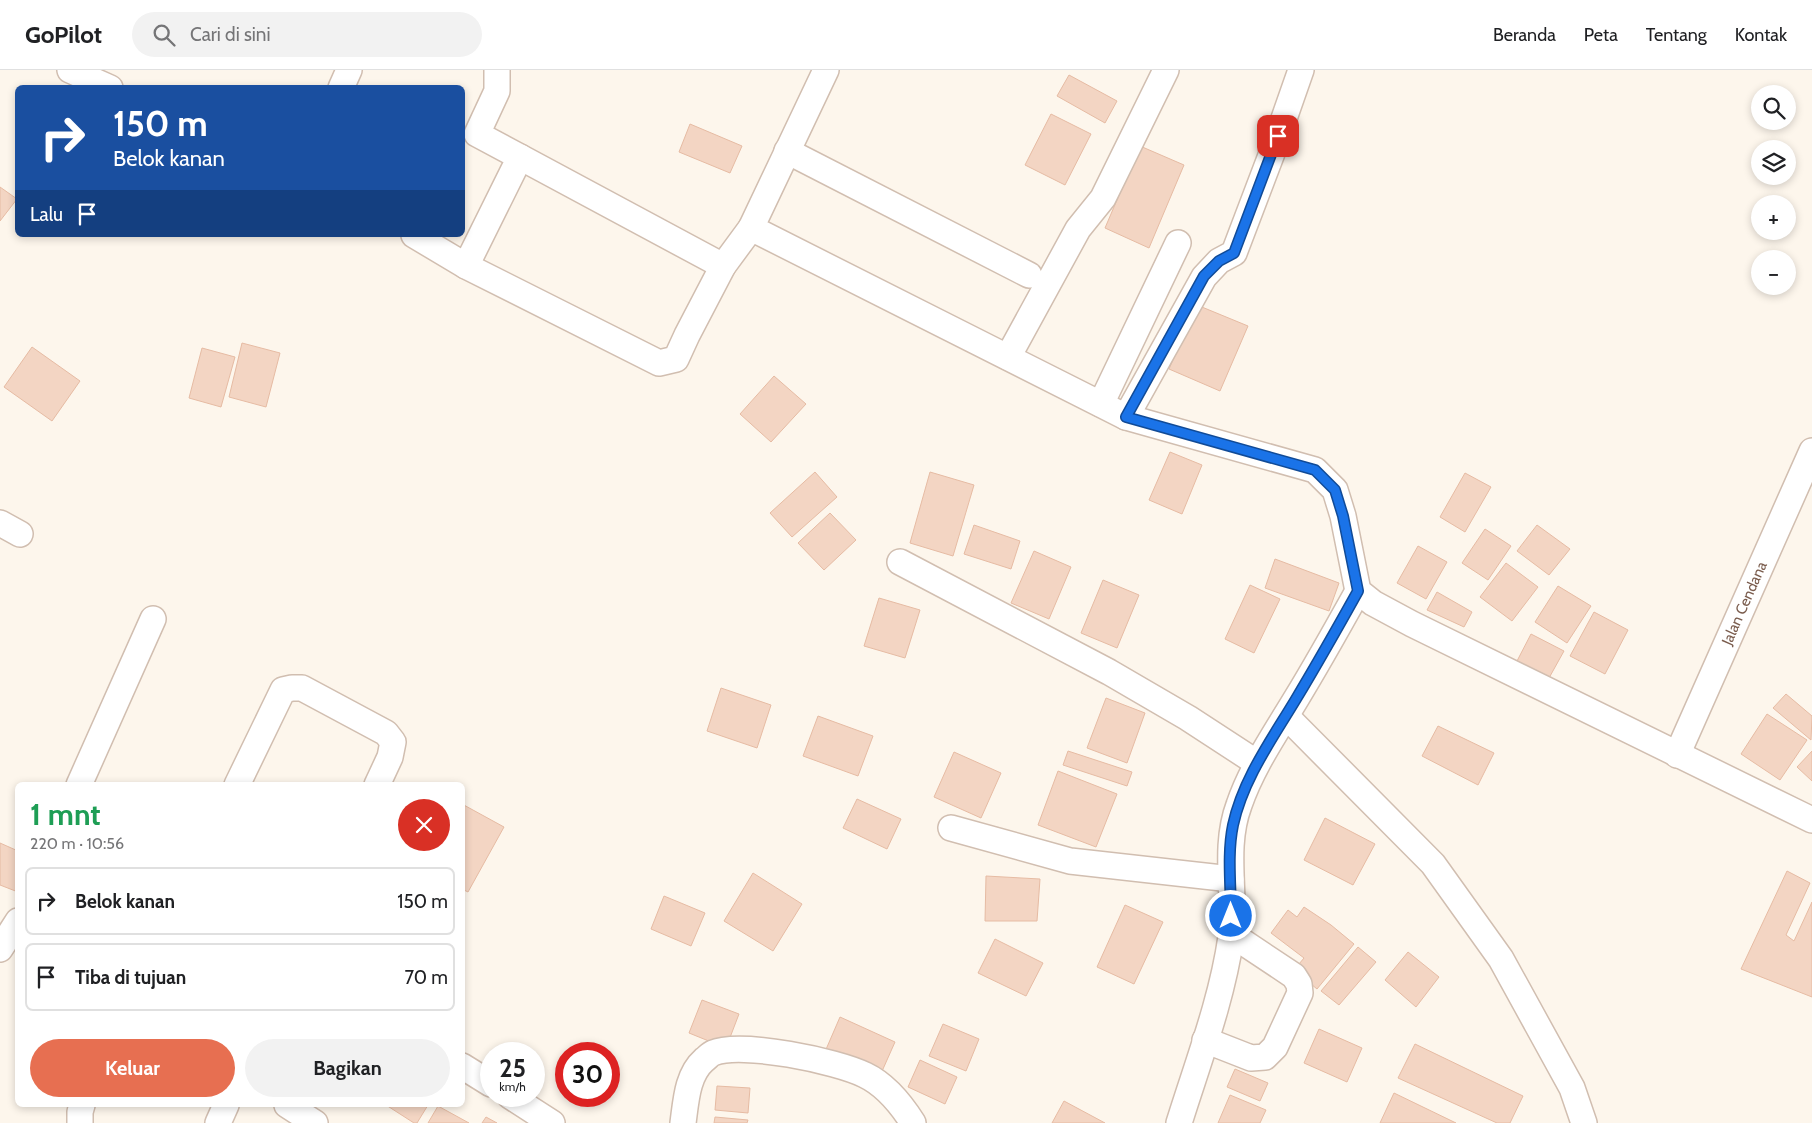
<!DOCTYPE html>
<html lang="id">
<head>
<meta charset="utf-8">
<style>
	:root { --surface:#fff; --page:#f2f2f2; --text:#202124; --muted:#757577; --line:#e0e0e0; --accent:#e76f51 }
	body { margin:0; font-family:Cabin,sans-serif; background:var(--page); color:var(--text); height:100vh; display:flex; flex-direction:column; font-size:19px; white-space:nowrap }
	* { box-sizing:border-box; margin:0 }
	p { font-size:16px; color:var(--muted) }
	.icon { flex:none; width:28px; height:28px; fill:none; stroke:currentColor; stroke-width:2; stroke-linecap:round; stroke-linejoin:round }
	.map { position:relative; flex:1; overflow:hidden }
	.details { position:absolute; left:15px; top:712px; width:450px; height:325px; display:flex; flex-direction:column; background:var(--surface); border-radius:8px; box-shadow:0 2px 8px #0003 }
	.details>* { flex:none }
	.banner { position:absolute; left:15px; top:15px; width:450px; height:152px; border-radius:8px; box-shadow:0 2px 8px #0003; background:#1a4fa0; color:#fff; overflow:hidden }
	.buttons { position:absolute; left:1751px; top:15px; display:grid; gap:10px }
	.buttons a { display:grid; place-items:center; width:45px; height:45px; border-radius:50%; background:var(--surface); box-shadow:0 2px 8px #0003; font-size:25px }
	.speed { position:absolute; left:480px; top:972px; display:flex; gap:10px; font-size:25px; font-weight:700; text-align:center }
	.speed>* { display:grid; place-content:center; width:65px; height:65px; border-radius:50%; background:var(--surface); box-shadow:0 2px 8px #0003; line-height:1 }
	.speed small { font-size:12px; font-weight:400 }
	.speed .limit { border:8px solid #d22; background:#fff; color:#111 }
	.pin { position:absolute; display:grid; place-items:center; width:42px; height:42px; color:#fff; margin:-21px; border-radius:10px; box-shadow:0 2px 8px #0006 }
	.me { position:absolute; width:55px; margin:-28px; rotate:0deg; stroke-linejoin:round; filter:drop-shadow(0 0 4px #0008) }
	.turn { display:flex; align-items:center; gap:18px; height:105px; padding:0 15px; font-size:22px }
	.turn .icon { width:65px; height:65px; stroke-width:2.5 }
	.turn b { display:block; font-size:35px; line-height:42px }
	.then { display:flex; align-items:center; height:48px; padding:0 15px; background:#0003; gap:10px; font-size:19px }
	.round { display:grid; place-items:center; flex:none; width:52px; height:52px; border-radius:26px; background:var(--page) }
	.overview { display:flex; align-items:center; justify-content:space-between; height:85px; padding:0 15px }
	h1 { font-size:30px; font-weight:700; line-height:38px; color:#1e9e55 }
	.action { display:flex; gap:10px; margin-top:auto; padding:10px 15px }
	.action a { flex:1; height:58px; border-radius:30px; background:var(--accent); color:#fff; font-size:20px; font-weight:700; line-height:58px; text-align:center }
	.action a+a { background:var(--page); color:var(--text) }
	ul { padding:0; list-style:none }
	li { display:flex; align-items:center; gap:15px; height:68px; margin:0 10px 8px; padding:0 5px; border:2px solid var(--line); border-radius:8px }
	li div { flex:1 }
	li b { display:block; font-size:19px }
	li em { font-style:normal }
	header { display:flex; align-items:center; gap:30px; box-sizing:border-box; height:70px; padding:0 25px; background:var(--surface); border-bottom:1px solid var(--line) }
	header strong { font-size:24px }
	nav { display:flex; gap:28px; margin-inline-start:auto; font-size:18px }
	.search { width:350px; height:45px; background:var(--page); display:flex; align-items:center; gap:12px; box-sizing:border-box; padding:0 18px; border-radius:28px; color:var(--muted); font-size:19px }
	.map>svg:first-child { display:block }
	.building { fill:#f3d5c3; stroke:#e6bba3 }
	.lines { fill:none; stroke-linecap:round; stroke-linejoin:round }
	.street-casing { stroke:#d1beb0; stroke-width:28 }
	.street { stroke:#fff; stroke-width:25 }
	.route-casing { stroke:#114b97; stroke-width:12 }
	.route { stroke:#1a73e8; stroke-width:9 }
	.labels { text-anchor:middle; stroke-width:4; stroke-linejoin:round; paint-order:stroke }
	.street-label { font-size:15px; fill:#7a5c4d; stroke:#fffaf3 }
</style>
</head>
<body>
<header>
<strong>GoPilot</strong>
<div class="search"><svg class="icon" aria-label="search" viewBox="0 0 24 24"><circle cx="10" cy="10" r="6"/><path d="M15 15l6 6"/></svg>Cari di sini</div>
<nav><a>Beranda</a><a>Peta</a><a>Tentang</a><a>Kontak</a></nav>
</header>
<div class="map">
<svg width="1812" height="1053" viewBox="0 0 1812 1053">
	<rect width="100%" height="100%" fill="#fdf6ec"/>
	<g class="building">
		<polygon points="1069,5 1117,31 1105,53 1057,26"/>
		<polygon points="1051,44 1091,64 1065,115 1025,95"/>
		<polygon points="690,54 742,76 730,103 679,82"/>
		<polygon points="1140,76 1184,95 1149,178 1105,158"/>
		<polygon points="0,117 17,129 0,151"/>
		<polygon points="1197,235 1248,256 1220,321 1169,299"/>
		<polygon points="242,273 280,283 266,337 229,327"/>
		<polygon points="32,277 80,311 52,351 4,317"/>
		<polygon points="202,278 235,287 221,337 189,328"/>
		<polygon points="774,306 806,334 771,372 740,344"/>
		<polygon points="1170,382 1202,395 1182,444 1149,430"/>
		<polygon points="815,402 837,427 792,467 770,443"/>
		<polygon points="930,402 974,415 953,486 910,473"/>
		<polygon points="1465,403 1491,417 1465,462 1440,447"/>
		<polygon points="830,443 856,470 824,500 798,473"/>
		<polygon points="974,455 1020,471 1011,499 964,484"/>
		<polygon points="1537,455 1570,479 1549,505 1517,481"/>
		<polygon points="1485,459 1511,476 1488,510 1462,493"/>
		<polygon points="1418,476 1447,492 1426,529 1397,513"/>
		<polygon points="1034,481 1071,497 1049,549 1011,533"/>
		<polygon points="1275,489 1339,513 1329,541 1265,518"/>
		<polygon points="1506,493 1538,517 1512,551 1480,527"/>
		<polygon points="1103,510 1139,525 1117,578 1081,563"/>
		<polygon points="1250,515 1280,529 1254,583 1225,569"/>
		<polygon points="1558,516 1591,536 1567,573 1535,552"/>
		<polygon points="1437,522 1472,542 1464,557 1427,540"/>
		<polygon points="879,528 920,540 905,588 864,576"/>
		<polygon points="1594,542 1628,560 1605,604 1570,586"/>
		<polygon points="1531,564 1564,581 1549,608 1517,591"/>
		<polygon points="721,618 771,635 757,678 707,661"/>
		<polygon points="1786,624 1812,646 1811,670 1773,638"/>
		<polygon points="1106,628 1145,643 1127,693 1087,678"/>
		<polygon points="1767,644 1807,670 1780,710 1741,684"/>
		<polygon points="818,646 873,666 858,706 803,686"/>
		<polygon points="1438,656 1494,683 1478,715 1422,686"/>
		<polygon points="1068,681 1132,702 1127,716 1063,695"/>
		<polygon points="1812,681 1812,711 1797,697"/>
		<polygon points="954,682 1001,703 981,748 934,727"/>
		<polygon points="1058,701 1117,724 1096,777 1038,755"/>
		<polygon points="857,729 901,749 887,779 843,758"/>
		<polygon points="462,734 504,757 468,822 462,819"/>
		<polygon points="1325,748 1375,774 1353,815 1304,790"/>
		<polygon points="0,773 18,781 18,822 0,815"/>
		<polygon points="1787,801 1810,813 1786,865 1794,871 1812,832 1812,927 1741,899"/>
		<polygon points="753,803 802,834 773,881 724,851"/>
		<polygon points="986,806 1040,809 1037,851 985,851"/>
		<polygon points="664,826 705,843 691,876 651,859"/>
		<polygon points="1125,835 1163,852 1134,914 1097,897"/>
		<polygon points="1304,837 1331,855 1354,874 1317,919 1294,900 1304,888 1271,863 1288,840 1297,847"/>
		<polygon points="995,869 1043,893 1026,926 978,903"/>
		<polygon points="1358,877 1376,892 1339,935 1321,921"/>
		<polygon points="1408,882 1439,907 1416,937 1385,910"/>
		<polygon points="702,930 739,944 726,978 689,963"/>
		<polygon points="840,947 895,972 879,1008 824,984"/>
		<polygon points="943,954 979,969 966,1001 929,986"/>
		<polygon points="1319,959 1362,978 1347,1012 1304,993"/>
		<polygon points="1415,974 1523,1026 1510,1053 1497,1053 1398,1008"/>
		<polygon points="920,990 957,1007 945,1034 908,1017"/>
		<polygon points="1235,999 1268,1013 1260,1031 1227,1017"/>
		<polygon points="717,1016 750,1018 748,1043 715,1040"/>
		<polygon points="1394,1023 1456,1053 1380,1053"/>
		<polygon points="1230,1025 1266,1040 1260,1053 1218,1053"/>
		<polygon points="1064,1031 1105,1053 1052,1053"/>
		<polygon points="386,1035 428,1035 417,1053 414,1053"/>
		<polygon points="438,1036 469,1053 428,1053"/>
		<polygon points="486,1047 497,1053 482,1053"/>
		<polygon points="715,1047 748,1050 747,1053 714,1053"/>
	</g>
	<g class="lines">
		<g class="street-casing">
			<g id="street">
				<polyline points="70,0 110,18"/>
				<polyline points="826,0 751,158 1126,347 1315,400 1335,420 1343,446 1358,521 1373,533 1412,554 1812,750"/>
				<polyline points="341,18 349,0"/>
				<polyline points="787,81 1029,205"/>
				<polyline points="520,87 723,196"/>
				<polyline points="414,165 466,196 659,293 676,289 687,265 723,196 751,158"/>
				<polyline points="466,196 520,87 477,64 497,21 497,0"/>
				<polyline points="1008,287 1078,159 1103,128 1166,0"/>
				<polyline points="1101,334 1178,173"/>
				<polyline points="1126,347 1204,207 1219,191 1234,183 1272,83 1301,0"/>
				<polyline points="0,453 20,464"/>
				<polyline points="900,492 1109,602 1188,648 1257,693"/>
				<polyline points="1286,646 1433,794 1501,889 1572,1018 1584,1053"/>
				<path id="s1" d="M1677 685 1812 381"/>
				<polyline points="79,715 153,549"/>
				<polyline points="237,715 283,620 292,618 302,618 386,663 393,672 390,687 377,715"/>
				<polyline points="951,758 1070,791 1231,809"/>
				<polyline points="0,879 18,851"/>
				<polyline points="1205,970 1251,988 1265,987 1275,977 1300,923 1299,914 1294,906 1231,864"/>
				<polyline points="462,996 491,1014"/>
				<polyline points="510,1026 552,1053"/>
				<polyline points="287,1035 315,1053"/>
				<polyline points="80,1053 80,1042 82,1035"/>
				<polyline points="218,1053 226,1035"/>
				<path d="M683 1053C686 1031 687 1005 704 990 707 988 710 984 713 983 741 971 837 991 865 1005 886 1015 901 1034 913 1053"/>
				<path d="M1179 1053C1198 992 1222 930 1231 867 1236 823 1223 778 1239 735 1252 697 1275 664 1296 629 1318 593 1338 557 1358 521"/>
			</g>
		</g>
		<use href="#street" class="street"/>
	</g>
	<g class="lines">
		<g class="route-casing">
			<path id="route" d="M1231 846C1231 816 1227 784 1233 755 1243 709 1272 669 1296 629 1317 594 1338 557 1358 521L1343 446 1335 420 1315 400 1126 347 1204 206 1219 191 1234 183 1278 66"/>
		</g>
		<use href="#route" class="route"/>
	</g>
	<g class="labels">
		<g class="street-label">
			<text dy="5" stroke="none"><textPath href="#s1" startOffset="166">Jalan Cendana</textPath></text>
		</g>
	</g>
</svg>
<div class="buttons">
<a><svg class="icon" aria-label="search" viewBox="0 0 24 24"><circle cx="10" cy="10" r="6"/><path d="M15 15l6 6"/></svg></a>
<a><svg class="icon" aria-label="layers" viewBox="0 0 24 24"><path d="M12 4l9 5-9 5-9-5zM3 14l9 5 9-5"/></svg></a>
<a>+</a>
<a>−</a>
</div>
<div class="speed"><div>25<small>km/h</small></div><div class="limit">30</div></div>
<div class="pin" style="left:1278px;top:66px;background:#d93025"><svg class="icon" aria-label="arrive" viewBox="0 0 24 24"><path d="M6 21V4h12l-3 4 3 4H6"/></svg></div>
<svg class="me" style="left:1231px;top:846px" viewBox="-20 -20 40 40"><circle r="17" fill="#1a73e8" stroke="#fff" stroke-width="3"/><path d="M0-11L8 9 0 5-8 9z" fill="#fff"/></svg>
<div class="banner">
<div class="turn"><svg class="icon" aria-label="right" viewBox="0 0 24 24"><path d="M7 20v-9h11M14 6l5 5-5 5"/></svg><div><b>150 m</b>Belok kanan</div></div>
<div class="then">Lalu<svg class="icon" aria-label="arrive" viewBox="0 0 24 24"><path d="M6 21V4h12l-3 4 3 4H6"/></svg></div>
</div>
<section class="details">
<div class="overview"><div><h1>1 mnt</h1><p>220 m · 10:56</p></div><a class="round" style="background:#d93025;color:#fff"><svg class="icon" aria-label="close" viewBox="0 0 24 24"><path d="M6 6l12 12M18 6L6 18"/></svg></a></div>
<ul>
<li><svg class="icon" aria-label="right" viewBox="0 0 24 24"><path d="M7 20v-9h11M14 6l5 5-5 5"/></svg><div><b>Belok kanan</b></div><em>150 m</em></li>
<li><svg class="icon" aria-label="arrive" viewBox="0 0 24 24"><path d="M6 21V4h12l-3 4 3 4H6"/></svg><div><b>Tiba di tujuan</b></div><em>70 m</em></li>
</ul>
<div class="action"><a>Keluar</a><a>Bagikan</a></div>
</section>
</div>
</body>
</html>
